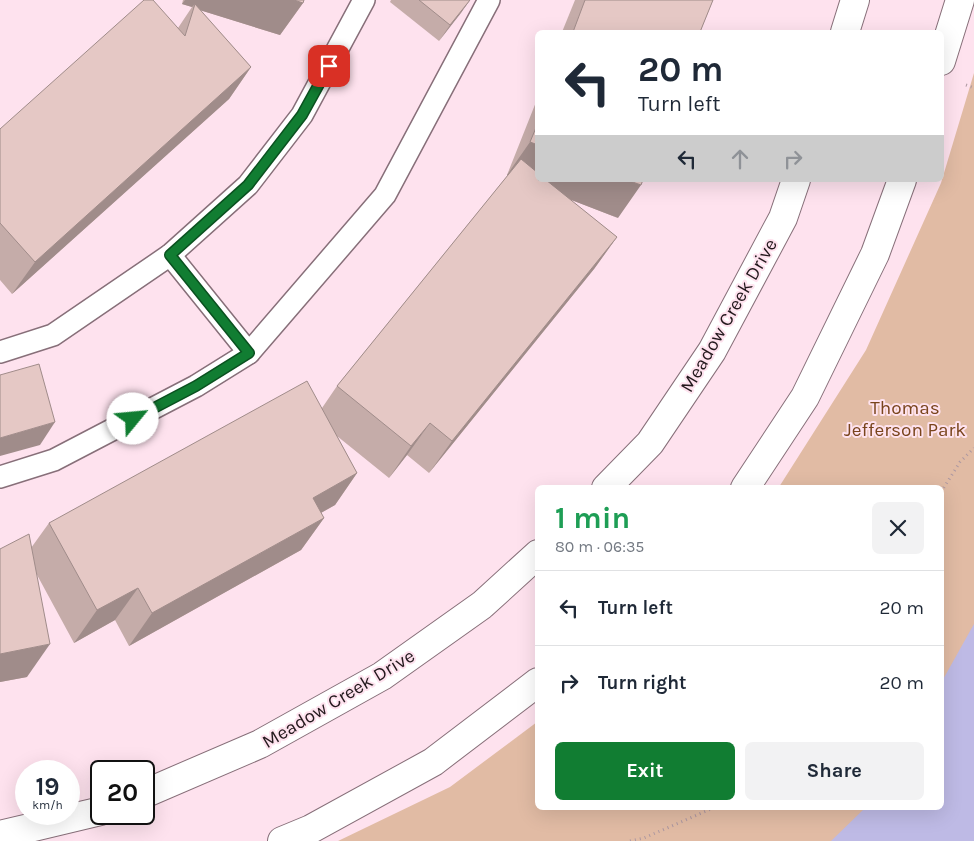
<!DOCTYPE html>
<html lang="en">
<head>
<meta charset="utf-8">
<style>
	:root { --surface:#fff; --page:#f2f2f3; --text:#1f2937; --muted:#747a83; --line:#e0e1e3; --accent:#117d32 }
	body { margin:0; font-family:Karla,sans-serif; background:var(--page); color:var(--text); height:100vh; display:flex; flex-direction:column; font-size:19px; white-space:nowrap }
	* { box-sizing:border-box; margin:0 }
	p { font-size:16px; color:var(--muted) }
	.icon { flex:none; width:28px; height:28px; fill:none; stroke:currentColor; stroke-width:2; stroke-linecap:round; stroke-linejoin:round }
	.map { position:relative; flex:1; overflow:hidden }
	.details { position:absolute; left:535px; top:485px; width:409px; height:325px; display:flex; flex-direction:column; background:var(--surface); border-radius:8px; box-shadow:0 5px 20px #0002 }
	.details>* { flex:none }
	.banner { position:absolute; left:535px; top:30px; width:409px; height:152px; border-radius:8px; box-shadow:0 5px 20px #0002; background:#fff; color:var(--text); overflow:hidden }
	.speed { position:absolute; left:15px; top:760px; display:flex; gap:10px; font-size:25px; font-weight:700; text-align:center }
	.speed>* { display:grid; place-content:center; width:65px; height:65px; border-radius:50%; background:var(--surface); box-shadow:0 5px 20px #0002; line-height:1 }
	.speed small { font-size:12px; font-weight:400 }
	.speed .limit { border:2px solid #111; border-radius:8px; background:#fff; color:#111 }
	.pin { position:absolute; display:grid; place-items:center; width:42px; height:42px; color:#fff; margin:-21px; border-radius:10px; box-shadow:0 2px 8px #0006 }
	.me { position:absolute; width:55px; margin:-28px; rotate:62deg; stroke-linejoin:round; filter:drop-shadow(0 0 4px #0008) }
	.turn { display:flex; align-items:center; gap:18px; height:105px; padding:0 20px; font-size:22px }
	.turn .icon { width:65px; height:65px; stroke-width:2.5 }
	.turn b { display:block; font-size:35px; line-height:42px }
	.lanes { display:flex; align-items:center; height:48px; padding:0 20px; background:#0003; justify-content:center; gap:25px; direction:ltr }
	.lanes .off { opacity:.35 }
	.round { display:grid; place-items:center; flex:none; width:52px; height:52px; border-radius:8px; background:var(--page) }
	.headline { display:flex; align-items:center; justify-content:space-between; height:85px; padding:0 20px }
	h1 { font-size:30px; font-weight:700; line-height:38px; color:#1e9e55 }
	.primary-button { display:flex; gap:10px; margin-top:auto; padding:10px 20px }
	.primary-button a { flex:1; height:58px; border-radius:8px; background:var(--accent); color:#fff; font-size:20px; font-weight:700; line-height:58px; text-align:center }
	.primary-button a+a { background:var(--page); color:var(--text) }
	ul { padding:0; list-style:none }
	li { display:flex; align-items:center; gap:15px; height:75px; padding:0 20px; border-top:1px solid var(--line) }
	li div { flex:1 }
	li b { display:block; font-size:19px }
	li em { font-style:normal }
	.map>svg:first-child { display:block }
	.green { fill:#e1bba4 }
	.water { fill:#bebae5 }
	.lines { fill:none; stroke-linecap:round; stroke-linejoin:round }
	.service-casing { stroke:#876f79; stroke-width:24 }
	.minor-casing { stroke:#876f79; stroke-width:30 }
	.path { stroke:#ac97a0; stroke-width:3; stroke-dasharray:1 4; stroke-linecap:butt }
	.service { stroke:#fff; stroke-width:21 }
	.minor { stroke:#fff; stroke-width:28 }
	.wall { fill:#c5aca9 }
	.shaded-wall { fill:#a08c8a }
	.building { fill:#e5c8c5; stroke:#a08c8a }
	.route-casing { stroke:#0b5120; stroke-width:12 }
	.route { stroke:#117d32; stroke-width:9 }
	.labels { text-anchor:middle; stroke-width:4; stroke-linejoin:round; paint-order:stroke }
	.street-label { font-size:19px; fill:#23191d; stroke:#fee2ee }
	.park-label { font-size:19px; fill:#79441c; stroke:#fee2ee }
</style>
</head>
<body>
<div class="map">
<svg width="974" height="841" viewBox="0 0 974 841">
	<rect width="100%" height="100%" fill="#fee2ee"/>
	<polygon class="green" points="974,73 974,841 338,841 450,787 537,722 538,808 941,808 941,488 779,487 866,350 941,183"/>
	<polygon class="water" points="974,624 974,841 831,841 865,808 941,808 941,683"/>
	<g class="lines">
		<g class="service-casing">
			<g id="service">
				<polyline points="170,255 249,353"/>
				<polyline points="0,352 53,335 170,255 248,185 302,115 364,0"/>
				<polyline points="0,477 54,460 196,386 249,353 385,195 489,0"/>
			</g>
		</g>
		<g class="minor-casing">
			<g id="minor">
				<polyline points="845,32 855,0"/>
				<polyline points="941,61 960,0"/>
				<polyline points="606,488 650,443 712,351 783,218 796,180"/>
				<polyline points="745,488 805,397 875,254 902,180"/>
				<polyline points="144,794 260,744 382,676 482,605 538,554"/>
				<polyline points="0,835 101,811"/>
				<polyline points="282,841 311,829 433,762 538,682"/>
			</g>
		</g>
		<g class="path">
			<polyline points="966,85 974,88"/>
			<polyline points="941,492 960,462 974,448"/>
			<polyline points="630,841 644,838 713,808"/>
		</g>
		<use href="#service" class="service"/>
		<use href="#minor" class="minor"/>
	</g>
	<g class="wall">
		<polygon points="183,0 304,0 303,3 280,35 200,10 251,67 229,99 12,294 0,280 0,129 178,28 192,7 182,4"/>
		<polygon points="391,0 470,0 439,41 390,2"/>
		<polygon points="575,0 713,0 700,32 562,32"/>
		<polygon points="538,97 538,180 618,218 569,199 617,237 594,269 429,473 407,455 389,478 337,436 357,473 335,505 321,513 324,518 301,550 129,646 115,620 74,643 36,573 27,677 0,682 0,549 31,548 49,523 322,408 337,386 508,175 507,175"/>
	</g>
	<g class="shaded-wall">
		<polygon points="185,0 294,0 303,3 280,35 193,8 195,4 192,7 182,4"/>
		<polygon points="470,0 461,13 439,41 450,25"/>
		<polygon points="251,67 229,99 12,294 35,262"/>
		<polygon points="530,142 538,145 538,180 627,180 641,185 618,218 507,175"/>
		<polygon points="617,237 594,269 429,473 452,441"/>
		<polygon points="55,422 40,445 0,456 0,438"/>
		<polygon points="430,423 407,455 389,478 411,446"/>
		<polygon points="357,473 335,505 290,530 313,498"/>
		<polygon points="324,518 301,550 129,646 152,613"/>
		<polygon points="138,588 115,620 74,643 97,610"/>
		<polygon points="50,644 27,677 0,682 0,654"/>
	</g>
	<g class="building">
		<polygon points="144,0 153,0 185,36 195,4 251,67 35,262 0,223 0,129"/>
		<polygon points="294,0 304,0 303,3"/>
		<polygon points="419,0 470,0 450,25"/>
		<polygon points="585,0 713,0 700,32 573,32"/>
		<polygon points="538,123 538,145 530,142"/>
		<polygon points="521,159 538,173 538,180 546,180 617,237 452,441 430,423 411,446 337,386"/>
		<polygon points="627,180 643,180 641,185"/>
		<polygon points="39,364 55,422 0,438 0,375"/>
		<polygon points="307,381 357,473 313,498 324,518 152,613 138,588 97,610 49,523"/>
		<polygon points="29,534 50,644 0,654 0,549"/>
	</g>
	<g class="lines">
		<g class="route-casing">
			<polyline id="route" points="133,419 196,386 249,353 170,255 248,185 302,115 329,66"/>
		</g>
		<use href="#route" class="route"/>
	</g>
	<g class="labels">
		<g class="street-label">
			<text transform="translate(728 315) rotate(-60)" y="7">Meadow Creek Drive</text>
			<text transform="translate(338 698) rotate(-31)" y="7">Meadow Creek Drive</text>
		</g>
		<g class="park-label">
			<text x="905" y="414">Thomas<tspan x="905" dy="22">Jefferson Park</tspan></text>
		</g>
	</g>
</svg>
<div class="speed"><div>19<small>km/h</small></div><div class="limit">20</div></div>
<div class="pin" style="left:329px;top:66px;background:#d93025"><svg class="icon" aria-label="arrive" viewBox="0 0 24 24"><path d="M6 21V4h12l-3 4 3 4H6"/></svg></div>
<svg class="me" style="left:133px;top:419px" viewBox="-20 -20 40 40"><circle r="19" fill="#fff"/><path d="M0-13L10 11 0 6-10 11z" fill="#117d32"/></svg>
<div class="banner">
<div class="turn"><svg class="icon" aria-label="left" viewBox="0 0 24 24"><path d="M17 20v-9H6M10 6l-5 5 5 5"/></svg><div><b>20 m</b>Turn left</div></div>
<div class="lanes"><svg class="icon" aria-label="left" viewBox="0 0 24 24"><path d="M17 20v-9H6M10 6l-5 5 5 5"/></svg><svg class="icon off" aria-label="ahead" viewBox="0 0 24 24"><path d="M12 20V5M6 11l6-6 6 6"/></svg><svg class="icon off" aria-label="right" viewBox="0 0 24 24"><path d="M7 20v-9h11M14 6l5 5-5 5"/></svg></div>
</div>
<section class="details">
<div class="headline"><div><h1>1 min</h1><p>80 m · 06:35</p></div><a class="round"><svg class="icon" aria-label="close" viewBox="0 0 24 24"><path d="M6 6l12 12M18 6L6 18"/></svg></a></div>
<ul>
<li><svg class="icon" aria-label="left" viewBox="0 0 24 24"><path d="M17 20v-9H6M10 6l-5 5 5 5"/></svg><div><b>Turn left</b></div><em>20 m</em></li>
<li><svg class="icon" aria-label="right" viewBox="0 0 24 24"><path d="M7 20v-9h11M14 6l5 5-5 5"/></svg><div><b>Turn right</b></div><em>20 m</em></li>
</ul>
<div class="primary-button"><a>Exit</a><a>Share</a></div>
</section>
</div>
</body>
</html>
